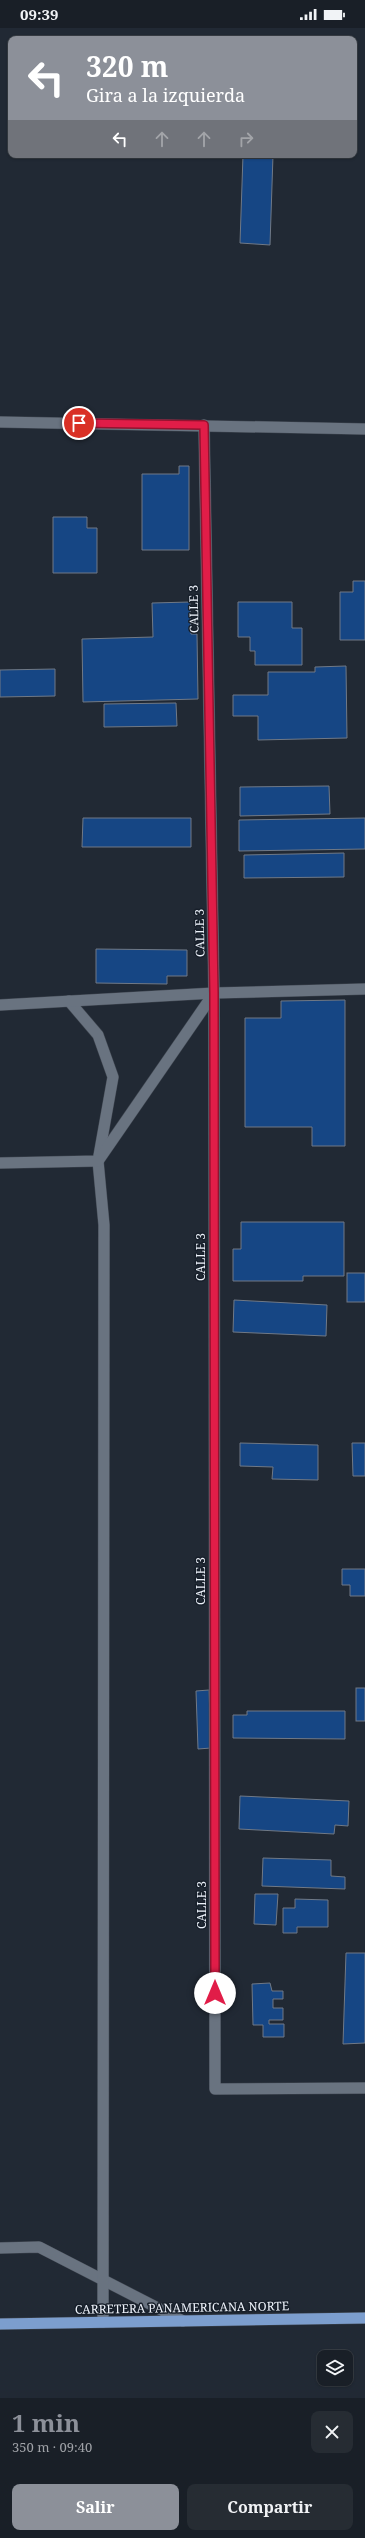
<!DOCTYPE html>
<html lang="es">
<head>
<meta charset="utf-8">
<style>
	:root { --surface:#191f27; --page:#262c33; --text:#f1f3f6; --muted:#9fa2a7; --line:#373d44; --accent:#8c9099 }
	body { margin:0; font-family:"Noto Serif",serif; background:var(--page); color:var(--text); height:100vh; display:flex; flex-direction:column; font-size:15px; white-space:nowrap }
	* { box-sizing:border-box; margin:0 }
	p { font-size:13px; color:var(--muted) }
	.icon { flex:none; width:22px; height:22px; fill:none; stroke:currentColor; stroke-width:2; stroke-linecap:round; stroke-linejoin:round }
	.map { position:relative; height:2370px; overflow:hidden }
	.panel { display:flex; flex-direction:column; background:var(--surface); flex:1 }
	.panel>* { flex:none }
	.guide { position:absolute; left:8px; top:8px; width:349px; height:122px; border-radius:8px; box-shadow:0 1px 3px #0004,0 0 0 1px var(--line); background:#8c9099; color:#fff; overflow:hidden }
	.fabs { position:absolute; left:317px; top:2322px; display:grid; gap:8px }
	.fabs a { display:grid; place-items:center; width:36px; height:36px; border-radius:8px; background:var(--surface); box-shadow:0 1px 3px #0004,0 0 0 1px var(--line); font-size:20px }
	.pin { position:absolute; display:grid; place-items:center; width:34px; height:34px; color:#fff; margin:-17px; border:2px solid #fff; border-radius:50%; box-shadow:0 1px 4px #0007 }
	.me { position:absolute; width:44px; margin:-22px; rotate:0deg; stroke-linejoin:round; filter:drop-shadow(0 0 3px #0008) }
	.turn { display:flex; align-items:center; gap:14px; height:84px; padding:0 12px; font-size:18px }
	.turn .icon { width:52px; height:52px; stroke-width:2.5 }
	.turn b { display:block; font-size:28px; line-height:34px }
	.lanes { display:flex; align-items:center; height:38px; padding:0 12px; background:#0003; justify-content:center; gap:20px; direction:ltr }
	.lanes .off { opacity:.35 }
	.round { display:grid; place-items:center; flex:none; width:42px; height:42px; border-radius:8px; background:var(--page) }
	.headline { display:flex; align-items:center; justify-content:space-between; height:68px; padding:0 12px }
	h1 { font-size:24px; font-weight:700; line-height:30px; color:var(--accent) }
	.primary-button { display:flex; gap:8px; margin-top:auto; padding:8px 12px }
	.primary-button a { flex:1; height:46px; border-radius:8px; background:var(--accent); color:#fff; font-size:16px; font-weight:700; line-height:46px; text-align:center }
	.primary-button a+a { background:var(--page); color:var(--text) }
	.status { display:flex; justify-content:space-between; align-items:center; height:28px; padding:0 20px; background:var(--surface); direction:ltr }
	.status svg { height:11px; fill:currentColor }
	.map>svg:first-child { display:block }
	.building { fill:#164684; stroke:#707986 }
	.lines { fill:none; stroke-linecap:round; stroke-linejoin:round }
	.service-casing { stroke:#404751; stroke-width:12 }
	.minor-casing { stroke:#404751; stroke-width:12 }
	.trunk-casing { stroke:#404751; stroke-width:12 }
	.service { stroke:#697380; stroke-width:11 }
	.minor { stroke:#697380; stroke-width:11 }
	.trunk { stroke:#7c9ece; stroke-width:11 }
	.route-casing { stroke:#92132f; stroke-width:10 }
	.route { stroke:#e11d48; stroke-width:7 }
	.labels { text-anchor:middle; stroke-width:3; stroke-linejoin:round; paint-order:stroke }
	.street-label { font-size:12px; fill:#edf2fa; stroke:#171f2a }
</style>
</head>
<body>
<div class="status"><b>09:39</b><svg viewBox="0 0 49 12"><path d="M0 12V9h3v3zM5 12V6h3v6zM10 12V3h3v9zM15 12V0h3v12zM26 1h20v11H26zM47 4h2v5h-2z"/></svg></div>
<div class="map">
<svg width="365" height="2370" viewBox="0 0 365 2370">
	<rect width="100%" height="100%" fill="#212934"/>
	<g class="building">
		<polygon points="243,127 273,127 270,217 240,215"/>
		<polygon points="179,438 189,438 189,522 142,522 142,446 179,446"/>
		<polygon points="53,489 87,489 87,500 97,500 97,545 53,545"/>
		<polygon points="353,553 365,553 365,612 340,612 340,564 353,564"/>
		<polygon points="190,574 191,606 197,606 198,671 83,674 82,611 153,609 152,575"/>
		<polygon points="238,574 292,574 292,600 302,600 302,637 255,637 255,623 250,623 250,609 238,609"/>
		<polygon points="346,638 347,710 258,712 258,688 233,688 233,667 268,667 268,644 315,644 315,639"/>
		<polygon points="55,641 55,668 0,669 0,642"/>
		<polygon points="176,675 177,698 104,699 104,676"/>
		<polygon points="329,758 330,786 240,788 240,759"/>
		<polygon points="83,790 191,790 191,819 82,819"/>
		<polygon points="365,790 365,821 239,823 239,792"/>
		<polygon points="344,825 344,849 244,850 244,827"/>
		<polygon points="96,921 187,922 187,948 167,948 167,956 96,955"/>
		<polygon points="345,972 345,1118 312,1118 312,1099 245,1099 245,990 281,990 281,973"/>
		<polygon points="241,1194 344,1194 344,1248 303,1248 303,1253 233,1253 233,1221 241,1221"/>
		<rect x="347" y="1245" width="18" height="29"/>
		<polygon points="234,1272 327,1277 326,1308 233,1304"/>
		<polygon points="240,1415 318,1417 318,1452 272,1451 273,1439 240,1438"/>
		<polygon points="352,1415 365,1415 365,1448 353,1448"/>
		<polygon points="342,1541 365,1541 365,1568 350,1568 350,1557 342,1557"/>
		<rect x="356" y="1660" width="9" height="33"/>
		<polygon points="209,1662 211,1720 198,1721 196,1663"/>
		<polygon points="247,1683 345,1683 345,1711 233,1710 233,1687 247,1687"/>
		<polygon points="240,1768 349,1773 348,1798 335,1797 334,1806 239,1801"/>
		<polygon points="263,1830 331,1832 331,1848 345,1849 345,1861 262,1858"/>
		<polygon points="255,1866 278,1866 276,1897 254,1896"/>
		<polygon points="295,1871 328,1872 328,1899 297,1899 297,1905 283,1905 283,1880 295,1880"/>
		<polygon points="346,1925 365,1925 365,2015 343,2016"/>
		<polygon points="270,1955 272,1963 283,1963 283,1971 273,1971 273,1980 283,1980 283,1992 269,1992 269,1996 284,1996 284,2009 263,2009 263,1997 253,1997 252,1956"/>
	</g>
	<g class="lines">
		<g class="service-casing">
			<polyline id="service" points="0,2220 39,2219 183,2293"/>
		</g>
		<g class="minor-casing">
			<g id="minor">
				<polyline points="0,394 365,401"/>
				<polyline points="204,397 214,965 215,2061 365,2060"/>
				<polyline points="69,973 98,1007 113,1049 98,1133 104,1197 103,2294"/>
				<polyline points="0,977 214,965 365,961"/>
				<polyline points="0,1135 98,1133 214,965"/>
			</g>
		</g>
		<g class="trunk-casing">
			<polyline id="trunk" points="0,2296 365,2290"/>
		</g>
		<use href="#service" class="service"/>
		<use href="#minor" class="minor"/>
		<use href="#trunk" class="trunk"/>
	</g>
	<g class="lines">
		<g class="route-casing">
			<polyline id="route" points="79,395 204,397 214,965 215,1965"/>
		</g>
		<use href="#route" class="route"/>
	</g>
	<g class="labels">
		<g class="street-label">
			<text transform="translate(194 581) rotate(-91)" y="4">CALLE 3</text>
			<text transform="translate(200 905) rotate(-91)" y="4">CALLE 3</text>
			<text transform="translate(201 1229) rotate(-90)" y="4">CALLE 3</text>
			<text transform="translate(201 1553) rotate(-90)" y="4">CALLE 3</text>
			<text transform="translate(202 1877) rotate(-90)" y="4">CALLE 3</text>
			<text transform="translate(182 2280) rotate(-1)" y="4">CARRETERA PANAMERICANA NORTE</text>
		</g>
	</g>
</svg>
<div class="fabs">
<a><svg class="icon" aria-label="layers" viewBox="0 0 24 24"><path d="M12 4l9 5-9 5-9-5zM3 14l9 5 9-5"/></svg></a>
</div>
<div class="pin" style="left:79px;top:395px;background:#d93025"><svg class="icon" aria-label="arrive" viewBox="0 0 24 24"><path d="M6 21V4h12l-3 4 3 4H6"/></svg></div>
<svg class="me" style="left:215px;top:1965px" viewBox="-20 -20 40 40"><circle r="19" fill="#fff"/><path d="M0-13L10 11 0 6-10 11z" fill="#e11d48"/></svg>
<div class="guide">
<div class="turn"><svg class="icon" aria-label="left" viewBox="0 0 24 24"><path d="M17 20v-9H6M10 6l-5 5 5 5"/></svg><div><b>320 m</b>Gira a la izquierda</div></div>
<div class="lanes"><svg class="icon" aria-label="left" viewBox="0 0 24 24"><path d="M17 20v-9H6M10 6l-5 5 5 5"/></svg><svg class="icon off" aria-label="ahead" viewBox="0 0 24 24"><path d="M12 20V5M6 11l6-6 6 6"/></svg><svg class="icon off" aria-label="ahead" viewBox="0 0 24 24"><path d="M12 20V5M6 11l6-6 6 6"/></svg><svg class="icon off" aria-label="right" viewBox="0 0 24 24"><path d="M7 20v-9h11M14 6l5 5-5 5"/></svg></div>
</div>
</div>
<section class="panel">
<div class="headline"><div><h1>1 min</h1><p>350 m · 09:40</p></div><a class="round"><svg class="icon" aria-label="close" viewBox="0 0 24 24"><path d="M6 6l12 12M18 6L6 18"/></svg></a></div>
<div class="primary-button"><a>Salir</a><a>Compartir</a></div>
</section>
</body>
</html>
